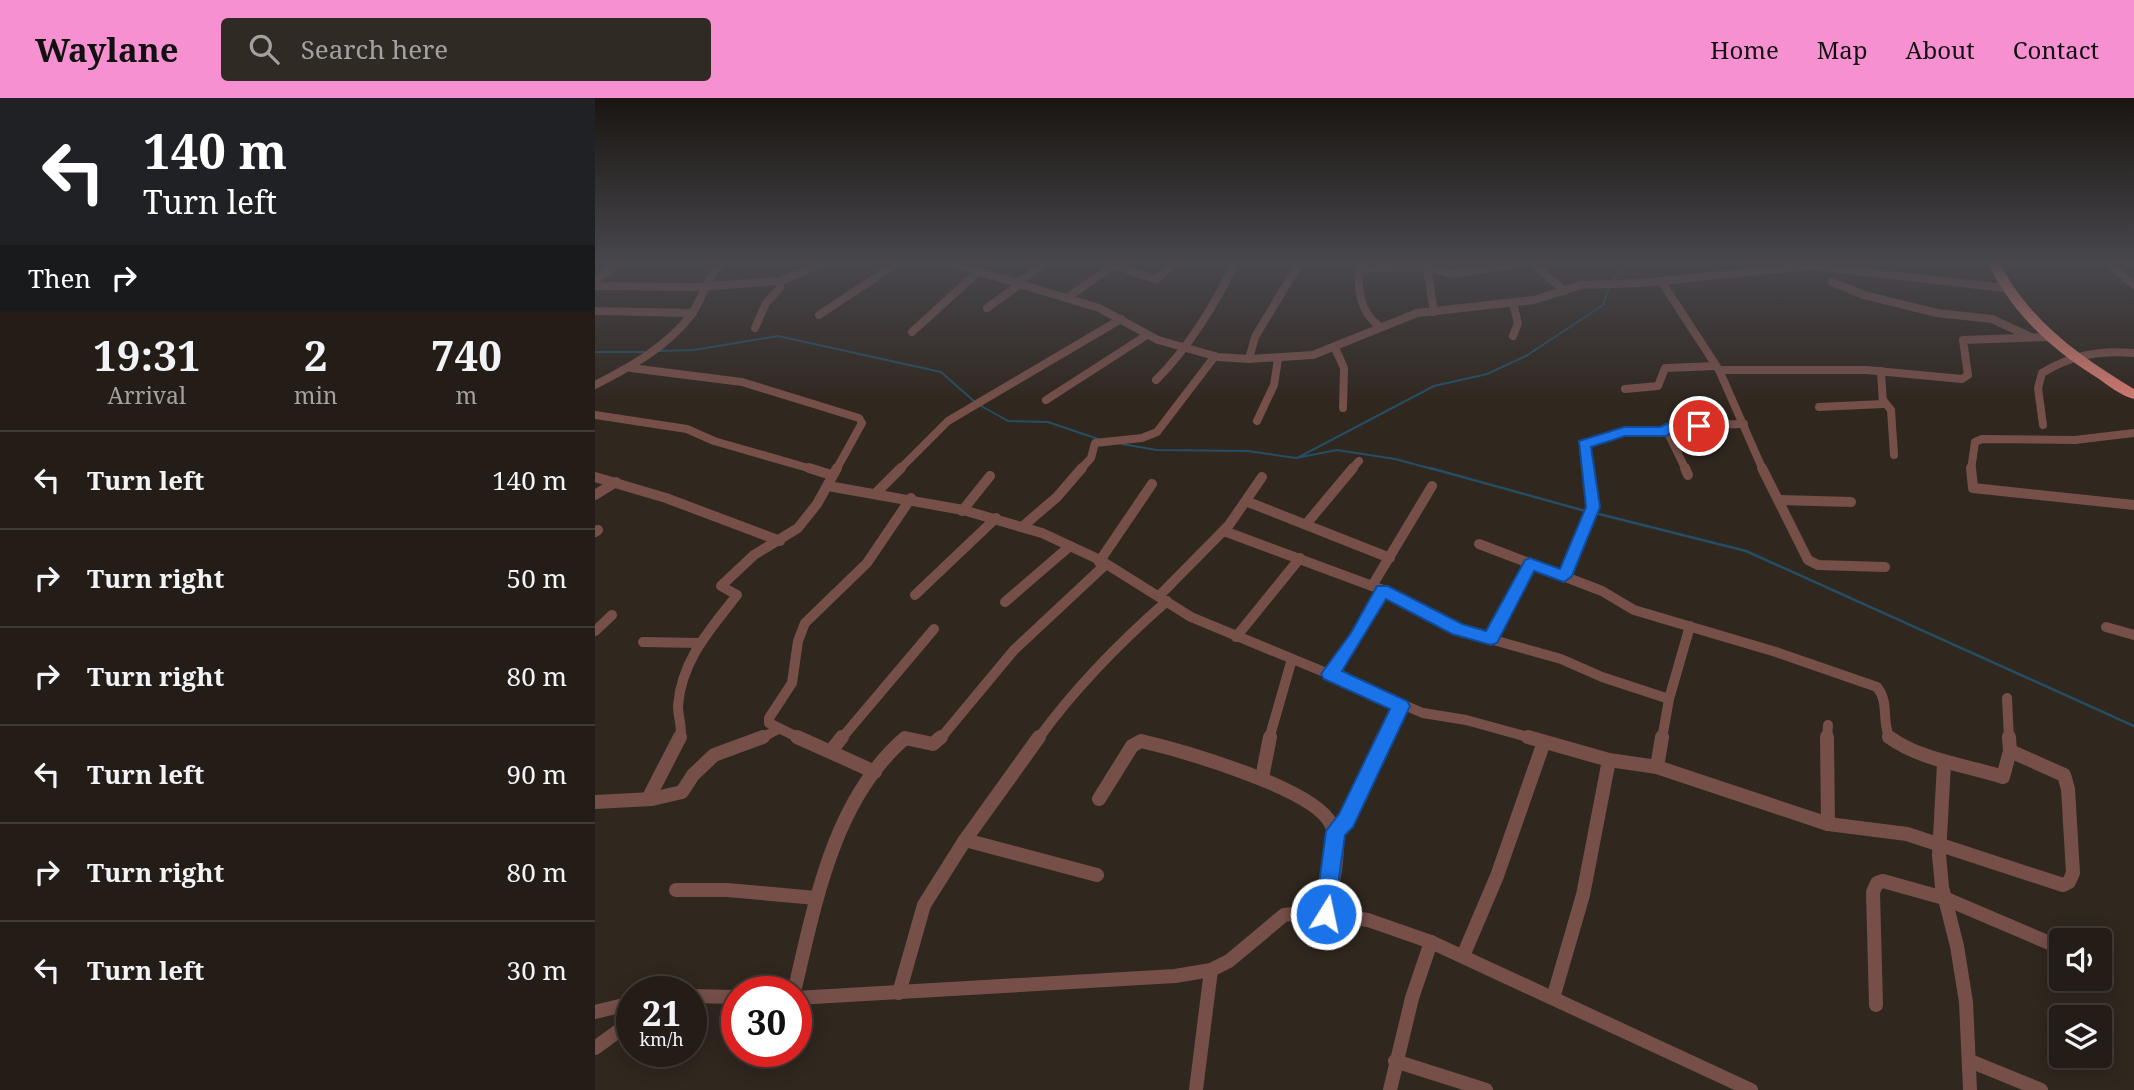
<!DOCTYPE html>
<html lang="en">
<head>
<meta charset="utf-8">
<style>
	:root { --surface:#241d17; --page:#302a24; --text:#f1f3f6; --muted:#a3a2a1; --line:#413b36; --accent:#f690d0 }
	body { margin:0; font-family:"Noto Serif",serif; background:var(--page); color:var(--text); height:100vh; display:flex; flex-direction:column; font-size:26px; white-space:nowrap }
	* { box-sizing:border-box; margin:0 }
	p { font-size:23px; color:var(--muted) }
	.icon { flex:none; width:38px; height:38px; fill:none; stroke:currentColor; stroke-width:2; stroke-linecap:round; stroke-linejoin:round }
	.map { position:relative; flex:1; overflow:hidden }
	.details { display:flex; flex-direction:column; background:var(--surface); width:595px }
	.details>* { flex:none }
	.hud { background:#202124; color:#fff; overflow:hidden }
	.buttons { position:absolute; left:1454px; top:830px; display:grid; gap:14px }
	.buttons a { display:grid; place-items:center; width:63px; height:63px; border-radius:7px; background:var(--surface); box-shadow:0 4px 18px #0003,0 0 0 2px var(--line); font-size:35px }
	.speed { position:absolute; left:21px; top:878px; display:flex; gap:14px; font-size:35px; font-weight:700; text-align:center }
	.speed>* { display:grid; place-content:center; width:91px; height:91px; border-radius:50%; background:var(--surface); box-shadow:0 4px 18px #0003,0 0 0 2px var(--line); line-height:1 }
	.speed small { font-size:18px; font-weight:400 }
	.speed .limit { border:10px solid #d22; background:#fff; color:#111 }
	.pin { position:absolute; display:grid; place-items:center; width:60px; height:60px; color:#fff; margin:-30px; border:4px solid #fff; border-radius:50%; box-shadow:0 2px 7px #0007 }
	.me { position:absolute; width:77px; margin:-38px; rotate:10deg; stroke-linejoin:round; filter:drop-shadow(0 0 5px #0008) }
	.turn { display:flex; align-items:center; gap:24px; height:147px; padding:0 28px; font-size:32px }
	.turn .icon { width:91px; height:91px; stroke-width:2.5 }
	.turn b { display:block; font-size:49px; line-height:60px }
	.then { display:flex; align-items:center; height:66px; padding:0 28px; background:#0003; gap:14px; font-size:26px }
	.eta { display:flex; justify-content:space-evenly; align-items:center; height:119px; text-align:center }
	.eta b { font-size:42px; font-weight:700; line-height:49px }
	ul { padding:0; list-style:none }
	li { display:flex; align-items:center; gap:21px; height:98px; padding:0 28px; border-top:2px solid var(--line) }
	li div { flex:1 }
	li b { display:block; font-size:26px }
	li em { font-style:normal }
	header { display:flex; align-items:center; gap:42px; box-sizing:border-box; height:98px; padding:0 35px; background:var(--accent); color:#111 }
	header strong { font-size:33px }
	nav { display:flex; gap:38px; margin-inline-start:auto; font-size:24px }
	.search { width:490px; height:63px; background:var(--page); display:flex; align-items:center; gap:18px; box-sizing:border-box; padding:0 24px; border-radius:7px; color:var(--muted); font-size:26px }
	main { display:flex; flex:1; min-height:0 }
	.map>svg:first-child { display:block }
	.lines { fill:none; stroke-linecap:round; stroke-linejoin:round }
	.stream-far1 { stroke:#254e64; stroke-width:2 }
	.stream { stroke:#254e64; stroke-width:2.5 }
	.minor-far2 { stroke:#764f49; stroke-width:8 }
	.minor-far1 { stroke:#764f49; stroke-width:10 }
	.minor { stroke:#764f49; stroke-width:14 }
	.trunk { fill:#d0796e; fill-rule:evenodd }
	.route { fill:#1a73e8; stroke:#114b97; stroke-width:2 }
</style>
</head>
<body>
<header>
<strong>Waylane</strong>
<div class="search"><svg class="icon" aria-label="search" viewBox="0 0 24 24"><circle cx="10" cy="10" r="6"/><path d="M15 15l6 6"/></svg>Search here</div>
<nav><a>Home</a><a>Map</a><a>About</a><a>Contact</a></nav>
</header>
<main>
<section class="details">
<div class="hud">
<div class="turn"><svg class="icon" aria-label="left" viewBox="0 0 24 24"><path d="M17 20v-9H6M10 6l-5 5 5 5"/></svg><div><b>140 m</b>Turn left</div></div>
<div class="then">Then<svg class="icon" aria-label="right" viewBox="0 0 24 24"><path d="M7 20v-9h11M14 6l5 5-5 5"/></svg></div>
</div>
<div class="eta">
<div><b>19:31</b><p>Arrival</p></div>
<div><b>2</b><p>min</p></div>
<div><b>740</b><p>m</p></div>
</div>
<ul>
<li><svg class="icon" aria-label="left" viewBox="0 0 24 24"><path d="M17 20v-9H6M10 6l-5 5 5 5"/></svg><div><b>Turn left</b></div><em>140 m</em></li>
<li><svg class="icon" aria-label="right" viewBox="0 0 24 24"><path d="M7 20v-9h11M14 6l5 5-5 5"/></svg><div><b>Turn right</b></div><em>50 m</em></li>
<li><svg class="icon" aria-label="right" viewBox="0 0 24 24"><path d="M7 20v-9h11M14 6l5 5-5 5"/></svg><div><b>Turn right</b></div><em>80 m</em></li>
<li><svg class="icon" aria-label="left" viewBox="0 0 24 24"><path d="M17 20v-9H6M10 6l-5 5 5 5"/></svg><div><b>Turn left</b></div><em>90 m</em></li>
<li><svg class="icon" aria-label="right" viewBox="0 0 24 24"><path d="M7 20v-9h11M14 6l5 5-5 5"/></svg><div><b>Turn right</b></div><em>80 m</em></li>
<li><svg class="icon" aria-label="left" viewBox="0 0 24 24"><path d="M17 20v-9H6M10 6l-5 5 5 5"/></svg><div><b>Turn left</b></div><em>30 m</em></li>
</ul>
</section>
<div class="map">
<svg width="1539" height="992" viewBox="0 0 1539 992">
	<rect width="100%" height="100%" fill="#30271f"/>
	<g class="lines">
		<g class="stream-far1">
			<polyline points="1018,184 1029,166"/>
			<polyline points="61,253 99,252 183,238 346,274 381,305 413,323 453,324 503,341"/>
			<polyline points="0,254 51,254"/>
			<polyline points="527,346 562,352 653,353 701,360 742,352 800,361 841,372"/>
			<polyline points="704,359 839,288 892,276 931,258 1008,207 1014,189"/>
		</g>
		<g class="stream">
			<polyline points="835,370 994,414"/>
			<polyline points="1000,415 1151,453 1539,628"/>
		</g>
		<g class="minor-far2">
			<polyline points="359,166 504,210 563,242 623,259 654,261 718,257 822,215 939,202 986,187 1045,185 1216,168 1410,190"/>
			<polyline points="514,166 561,181 579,166"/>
			<path d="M765 166C762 190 764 213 784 228"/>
			<polyline points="938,166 970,193"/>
			<polyline points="1514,166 1539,187"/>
			<polyline points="832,170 839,214"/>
			<polyline points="764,171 828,169 857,176 921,166"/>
			<polyline points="0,183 22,166"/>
			<polyline points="1066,183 1124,272 1168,372"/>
			<polyline points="1237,184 1269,197 1342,215 1397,221 1436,239"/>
			<polyline points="421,186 449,166"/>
			<polyline points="0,188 101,189 185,183"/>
			<polyline points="472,200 520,166"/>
			<polyline points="918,205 923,225 918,238"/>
			<polyline points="392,210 424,187"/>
			<polyline points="0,213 98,215"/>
			<polyline points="224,217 301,166"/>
			<polyline points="160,230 171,205 185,190 185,183 226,166"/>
			<polyline points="317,234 383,174"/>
			<polyline points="740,250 749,270 748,310"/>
			<polyline points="654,261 660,239 704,166"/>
			<polyline points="36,270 147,284 264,320 267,325 241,372"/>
			<polyline points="1124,272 1271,272 1367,281 1373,277 1368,242 1453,239"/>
			<path d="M561 282C591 253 622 204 639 166"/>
			<path d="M0 287C35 269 72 249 96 217 108 201 111 178 127 166"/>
			<polyline points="1030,291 1063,288 1070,270 1121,268"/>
			<polyline points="451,302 552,237"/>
			<polyline points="1288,302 1296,312 1299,357"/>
			<polyline points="1224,309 1288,306 1286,273"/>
			<polyline points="0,317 92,331 119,343 220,372"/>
			<polyline points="662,323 679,287 683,261"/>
			<path d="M1448 327 1443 290 1447 275C1476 257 1505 252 1539 255"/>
			<polyline points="1072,333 1091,372"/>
			<polyline points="304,372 353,323 526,221"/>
			<polyline points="485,372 496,360 500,345 547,340 562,334 620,258"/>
			<polyline points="756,372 764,363"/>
			<polyline points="992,372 988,346 1029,334 1072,333 1072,329 1076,328 1149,326"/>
			<polyline points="1376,372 1380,344 1387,341 1480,342 1539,335"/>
		</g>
		<g class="minor-far1">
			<polyline points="214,370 236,377"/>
			<polyline points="1090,370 1093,377"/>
			<polyline points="1167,370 1213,462 1223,467 1290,469"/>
			<polyline points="1376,370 1378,390 1539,407"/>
			<polyline points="0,379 71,400 185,443"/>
			<polyline points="233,388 368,412 447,435 505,462 596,519 828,615 871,622 940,641"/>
			<polyline points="280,396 306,370"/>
			<polyline points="0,397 21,384"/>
			<polyline points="1185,402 1256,404"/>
			<polyline points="653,404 795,460"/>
			<polyline points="367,413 395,378"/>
			<polyline points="712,425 758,370"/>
			<polyline points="427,429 462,399 487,370"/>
			<polyline points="629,433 788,492 863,532 966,561 1007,579 1074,601"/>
			<polyline points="0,434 3,432"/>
			<path d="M884 446 1007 493 1039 512 1181 554 1282 589C1295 605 1286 624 1295 641"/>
			<polyline points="504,464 557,386"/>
			<polyline points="969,478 998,409 992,370"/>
			<polyline points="777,488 837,388"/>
			<polyline points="320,497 401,420"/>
			<polyline points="565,497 634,427 667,379"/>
			<polyline points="410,504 475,448"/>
			<polyline points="1511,529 1539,537"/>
			<polyline points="0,533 17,517"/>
			<polyline points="641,539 705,460"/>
			<polyline points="896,541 935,466"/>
			<polyline points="48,544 104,545"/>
			<polyline points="735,576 788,492"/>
			<polyline points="1412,600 1414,641"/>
			<path d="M85 641C88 630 83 620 83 608 86 563 116 530 142 497L126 488 159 457 203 430 222 406 242 370"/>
			<polyline points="165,641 183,631"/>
			<polyline points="206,641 174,625 174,620 197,585 203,543 210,525 272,465 316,400"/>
			<polyline points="246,641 339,531"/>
			<polyline points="309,641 316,641"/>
			<polyline points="345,641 419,552 510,467"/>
			<path d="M443 641C480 590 524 545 572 503"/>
			<polyline points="674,641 697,561"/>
			<polyline points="788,641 806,608"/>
			<polyline points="1067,641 1074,601 1095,528"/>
			<polyline points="1232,641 1233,627"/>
		</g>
		<g class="minor">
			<polyline points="202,639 280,674"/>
			<polyline points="933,639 1014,662 1062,669 1233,726 1312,736 1468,787 1474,784 1478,775 1473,691 1469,677 1415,653"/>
			<polyline points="1232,639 1233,726"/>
			<path d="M1294 639C1325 662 1371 667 1408 679L1415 653 1414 639"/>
			<polyline points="236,653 247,639"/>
			<polyline points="1349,666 1344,757 1347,789 1362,848 1371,904 1375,992"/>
			<polyline points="1062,669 1067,639"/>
			<polyline points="667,680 675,639"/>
			<polyline points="53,701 85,639"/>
			<path d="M504 701 537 648 546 643C585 652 719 690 736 726 749 753 736 788 731 816"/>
			<polyline points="0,704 57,701 87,694 98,677 119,657 168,639"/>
			<polyline points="741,733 751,723 788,639"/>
			<polyline points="370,742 502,777"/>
			<polyline points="81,792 132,792 221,800"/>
			<polyline points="868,858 902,778 949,644"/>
			<path d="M199 894C220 806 238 702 310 640L338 646 346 639"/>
			<polyline points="304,895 329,807 370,742 444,639"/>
			<polyline points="96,898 142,899"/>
			<polyline points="201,900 580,878 616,872 634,863 689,817 719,814 773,822 836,844 1156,992"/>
			<polyline points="958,900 988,797 1014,662"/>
			<polyline points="1281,907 1278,794 1282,785 1288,783 1349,800 1466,850"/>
			<polyline points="0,914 37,905"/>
			<polyline points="0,950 37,923"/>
			<polyline points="800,963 891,992"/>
			<polyline points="1375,963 1446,992"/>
			<polyline points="601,992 616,872"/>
			<polyline points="795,992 817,900 836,844"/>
		</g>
		<path class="trunk" d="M1393 166H1405C1436 224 1484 258 1539 291V301C1526 298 1513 287 1501 279 1455 250 1418 216 1393 166Z"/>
	</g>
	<linearGradient id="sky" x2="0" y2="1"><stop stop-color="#1a1511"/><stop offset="0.54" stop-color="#48474d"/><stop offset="1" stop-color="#48474d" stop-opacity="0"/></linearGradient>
	<rect width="1539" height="305" fill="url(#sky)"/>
	<polygon class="route" points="1076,324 1104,324 1111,328 1104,332 1079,332 1072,338 1030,338 996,349 1005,409 977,478 969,484 939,473 902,545 896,547 857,536 791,501 747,573 812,603 815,608 758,729 750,737 738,823 731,826 723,823 720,816 731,733 744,716 795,611 729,581 726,576 756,535 782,488 793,488 867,526 891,533 930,462 935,460 965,471 991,409 984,343 1029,329 1065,329"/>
</svg>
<div class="buttons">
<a><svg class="icon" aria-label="sound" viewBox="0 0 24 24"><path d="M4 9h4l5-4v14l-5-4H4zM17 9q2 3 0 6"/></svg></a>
<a><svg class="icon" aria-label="layers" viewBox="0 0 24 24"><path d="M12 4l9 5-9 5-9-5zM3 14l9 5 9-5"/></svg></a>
</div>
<div class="speed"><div>21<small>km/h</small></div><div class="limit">30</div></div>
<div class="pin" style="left:1104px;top:328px;background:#d93025"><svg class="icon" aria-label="arrive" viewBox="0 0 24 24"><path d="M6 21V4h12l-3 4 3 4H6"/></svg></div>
<svg class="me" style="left:731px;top:816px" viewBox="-20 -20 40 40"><circle r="17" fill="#1a73e8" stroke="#fff" stroke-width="3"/><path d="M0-11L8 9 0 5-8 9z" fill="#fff"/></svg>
</div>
</main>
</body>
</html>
